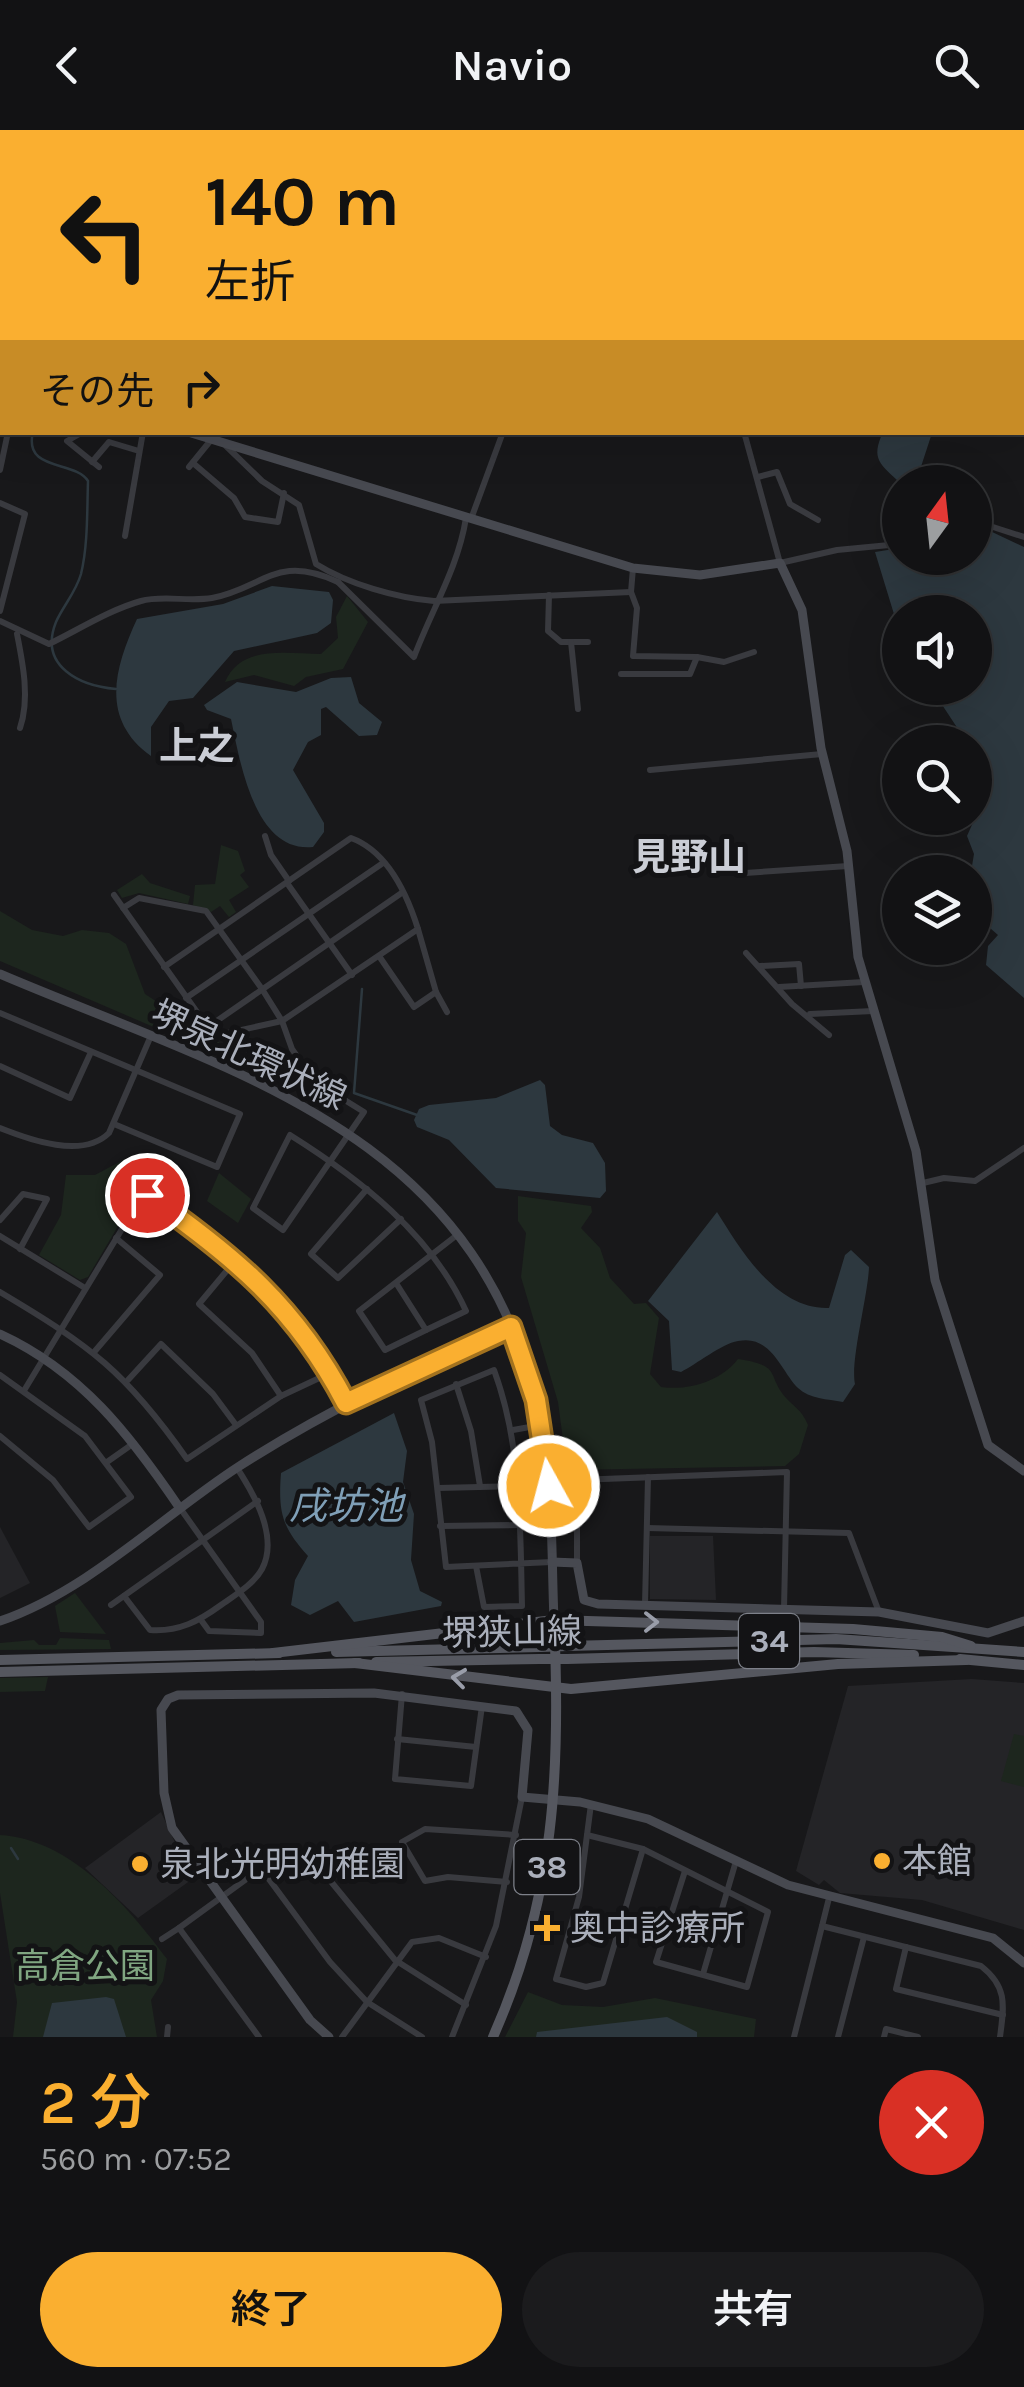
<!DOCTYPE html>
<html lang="ja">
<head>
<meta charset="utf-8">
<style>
	:root { --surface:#121214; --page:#1b1b1d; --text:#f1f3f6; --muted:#9c9ea0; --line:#313234; --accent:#faaf30 }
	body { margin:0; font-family:Karla,"Noto Sans JP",sans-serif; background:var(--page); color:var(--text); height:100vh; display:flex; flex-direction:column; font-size:38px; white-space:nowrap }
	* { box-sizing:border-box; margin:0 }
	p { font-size:32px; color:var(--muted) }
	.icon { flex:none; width:55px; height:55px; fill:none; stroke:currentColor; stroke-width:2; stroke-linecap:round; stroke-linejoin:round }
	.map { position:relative; height:1907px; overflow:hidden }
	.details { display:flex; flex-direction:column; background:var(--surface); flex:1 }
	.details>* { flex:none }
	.top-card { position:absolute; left:0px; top:0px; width:1025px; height:305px; box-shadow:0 10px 40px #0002,0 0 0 2px var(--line); background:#faaf30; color:#111; overflow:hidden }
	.needle { width:65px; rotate:15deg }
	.buttons { position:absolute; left:882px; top:335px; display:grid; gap:20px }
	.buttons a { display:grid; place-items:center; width:110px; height:110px; border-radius:50%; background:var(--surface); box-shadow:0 10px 40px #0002,0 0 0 2px var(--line); font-size:50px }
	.pin { position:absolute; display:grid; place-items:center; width:85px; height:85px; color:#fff; margin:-42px; border:5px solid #fff; border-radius:50%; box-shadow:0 2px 10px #0007 }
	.me { position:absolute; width:110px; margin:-55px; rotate:353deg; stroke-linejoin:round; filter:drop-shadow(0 0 8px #0008) }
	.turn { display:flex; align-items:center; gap:35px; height:210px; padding:0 40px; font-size:45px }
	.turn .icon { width:130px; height:130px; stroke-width:2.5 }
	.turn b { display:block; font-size:70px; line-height:85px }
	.then { display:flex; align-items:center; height:95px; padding:0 40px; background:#0003; gap:20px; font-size:38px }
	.round { display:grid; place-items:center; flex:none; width:105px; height:105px; border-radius:52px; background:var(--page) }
	.summary { display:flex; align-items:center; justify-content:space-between; height:170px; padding:0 40px }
	h1 { font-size:60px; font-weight:600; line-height:75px; color:var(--accent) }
	.button { display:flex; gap:20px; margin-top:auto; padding:20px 40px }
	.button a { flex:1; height:115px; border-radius:60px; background:var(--accent); color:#111; font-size:40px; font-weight:600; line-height:115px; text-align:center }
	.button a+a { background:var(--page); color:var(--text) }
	header { display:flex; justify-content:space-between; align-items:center; height:130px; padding:0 40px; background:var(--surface); font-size:45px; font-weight:600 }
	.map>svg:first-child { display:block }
	.built { fill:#242427 }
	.green { fill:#1d261e }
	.water { fill:#2d383f }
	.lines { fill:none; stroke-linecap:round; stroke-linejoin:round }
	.stream { stroke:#2d383f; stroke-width:2.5 }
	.river { stroke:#2d383f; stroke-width:14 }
	.street { stroke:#393a3f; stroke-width:6 }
	.secondary { stroke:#474950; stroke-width:9 }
	.primary { stroke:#55575f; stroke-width:10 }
	.primary-bridge { stroke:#55575f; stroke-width:10 }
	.oneway { stroke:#999da9 }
	.route-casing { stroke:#a2721f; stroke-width:25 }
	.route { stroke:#faaf30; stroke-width:18 }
	.poi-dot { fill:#faaf30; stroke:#131315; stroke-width:4 }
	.labels { text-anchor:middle; stroke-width:10; stroke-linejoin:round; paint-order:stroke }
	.shield { fill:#131315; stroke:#7d8089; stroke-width:2.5 }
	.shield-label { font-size:32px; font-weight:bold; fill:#aaafbb }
	.street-label { font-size:35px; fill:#aaafbb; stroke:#131315 }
	.poi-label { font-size:35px; fill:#aaafbb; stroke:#131315; text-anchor:start }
	.park-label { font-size:35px; fill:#80a681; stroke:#131315 }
	.neighbourhood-label { font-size:38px; font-weight:bold; fill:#cbced6; stroke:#131315 }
	.water-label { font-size:38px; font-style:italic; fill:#7f9fb7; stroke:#131315 }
</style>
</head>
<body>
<header><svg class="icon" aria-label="back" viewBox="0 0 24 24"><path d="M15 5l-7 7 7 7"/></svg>Navio<svg class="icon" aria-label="search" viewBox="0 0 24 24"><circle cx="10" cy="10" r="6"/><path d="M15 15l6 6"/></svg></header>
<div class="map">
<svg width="1024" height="1907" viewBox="0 0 1024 1907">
	<rect width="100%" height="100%" fill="#18181a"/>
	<g class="built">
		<polygon points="0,1397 30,1453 0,1468"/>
		<polygon points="650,1406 713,1406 716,1470 650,1469"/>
		<polygon points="972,1549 1024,1553 1024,1800 922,1770 840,1763 824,1750 819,1755 796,1741 848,1556"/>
		<polygon points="161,1682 177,1717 198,1745 138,1788 85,1738"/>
	</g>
	<g class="green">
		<path d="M347 466 368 492 343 539 306 547 294 556 254 545 225 552C241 514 286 524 321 524L338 508 336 487Z"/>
		<polygon points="221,715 238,721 245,741 240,745 249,757 229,770 236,782 229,787 220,776 211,782 193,775 195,755 215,754"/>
		<polygon points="142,744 150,753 190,766 188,774 139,763 122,768 117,760"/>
		<polygon points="0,781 32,800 63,806 82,800 109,803 126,814 145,864 232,921 242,935 0,831"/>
		<polygon points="125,1029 155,1047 121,1091 88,1147 80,1150 39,1125 61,1085 66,1045 95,1045"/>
		<polygon points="219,1043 251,1069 238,1093 207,1071"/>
		<path d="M518 1066 591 1076 592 1082 581 1098 600 1118 610 1148 634 1174 646 1173 659 1188 650 1244 661 1257C689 1261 721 1251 738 1229 784 1236 765 1245 787 1269 797 1279 802 1281 808 1295L799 1324 785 1336 567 1340 558 1272 521 1147 526 1103 518 1091Z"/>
		<polygon points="75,1463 106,1504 60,1502 55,1476"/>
		<polygon points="60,1508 109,1510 111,1519 0,1520 0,1513 34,1510 39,1515 56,1515"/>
		<polygon points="48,1547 45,1561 0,1562 0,1548"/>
		<polygon points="1014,1604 1024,1606 1024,1657 1001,1651"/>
		<path d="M0 1705C70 1709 128 1776 167 1829L163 1851 151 1870 157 1907H13L17 1872 0 1763Z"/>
		<polygon points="528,1862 562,1875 603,1877 655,1868 756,1889 754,1907 505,1907"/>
	</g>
	<g class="water">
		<path d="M883 302 932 303 916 352 900 353C881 334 870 330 883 302Z"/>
		<polygon points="990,401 1024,417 1024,868 986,835 988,816 998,805 975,785 975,742 971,742 974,724 967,706 975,688 975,612 962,612 958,599 931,558 975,558 975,482 900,482 900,530 897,494 875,422 900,418 900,428 975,428 975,406"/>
		<path d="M272 456 329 462 333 470 331 493 317 503 234 521 193 568 169 571 151 597V626C100 589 114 539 137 489L223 474Z"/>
		<path d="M351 547 359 573 382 592 377 605 359 606 326 577 321 579V605L308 612 293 640 324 693V702L313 717C254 723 240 631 231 589L207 580 204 575 237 552 296 562 331 548Z"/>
		<polygon points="540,950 545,955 550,996 562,1005 593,1013 605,1033 606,1061 600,1068 496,1058 449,1010 417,997 414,990 419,979 429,975 496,968"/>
		<path d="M717 1082C741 1120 776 1180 829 1178L845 1125 851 1120 869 1137C868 1166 850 1231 855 1254L843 1272C827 1269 810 1269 798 1258 781 1241 771 1204 738 1211 721 1214 697 1234 681 1242L672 1240 669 1191 648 1171Z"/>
		<path d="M394 1283 407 1321 403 1352 414 1384 411 1430 420 1461 442 1472 441 1476 354 1492 338 1471 310 1485 291 1475 295 1450 308 1426C282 1397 278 1383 281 1343Z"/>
		<polygon points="106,1867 114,1869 126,1907 43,1907 52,1873"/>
		<polygon points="667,1887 697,1902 697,1907 536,1907 537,1902"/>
	</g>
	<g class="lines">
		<g class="stream">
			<polyline points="0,185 2,187"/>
			<path d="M33 302C23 342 75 330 88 351 87 381 88 415 81 444 76 462 63 476 56 492 38 537 81 556 116 559"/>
			<polyline points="362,859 354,963 417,985"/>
			<polyline points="11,1718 18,1729"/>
		</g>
		<polyline class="river" points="724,2 724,0"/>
		<g class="street">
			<polyline points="539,0 545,2"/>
			<polyline points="934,0 936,2"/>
			<polyline points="122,2 123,0"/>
			<polyline points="385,2 386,0"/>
			<polyline points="427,2 429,0"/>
			<polyline points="468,2 470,0"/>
			<polyline points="525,2 525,0"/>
			<polyline points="617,2 618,0"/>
			<polyline points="955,2 960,0"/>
			<polyline points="0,9 2,10"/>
			<polyline points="1022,34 1024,33"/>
			<polyline points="0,139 2,141"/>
			<polyline points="1022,145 1024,149"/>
			<polyline points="0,165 2,162"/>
			<polyline points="83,302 67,311 99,337"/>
			<polyline points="744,302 780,433 837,420 900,414"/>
			<path d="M226 316 262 351 299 375 316 434C348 454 397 468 434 471L631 462"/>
			<polyline points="92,332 109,312 139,321"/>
			<polyline points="193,333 234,368 245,387 278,392 284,363"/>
			<polyline points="189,337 211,310"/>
			<polyline points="0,340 8,302"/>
			<polyline points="758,347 777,342 790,374 818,390"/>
			<polyline points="0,373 25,384 0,481"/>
			<polyline points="471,389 503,302"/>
			<polyline points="975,402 993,397 1024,407"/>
			<polyline points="125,406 143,302"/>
			<polyline points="633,438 631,462 637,478 633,526 697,527 724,532 754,522"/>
			<path d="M338 452 414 527C432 479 458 438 466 388"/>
			<polyline points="549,465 548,501 561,512 588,512"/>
			<path d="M0 491 49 514C78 500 109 480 141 471 162 465 189 472 212 468 264 458 276 423 338 452"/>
			<path d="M17 504C23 534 30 569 20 598"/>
			<polyline points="571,512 578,579"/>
			<polyline points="621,544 690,544 697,527"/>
			<polyline points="650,640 822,624"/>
			<polyline points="265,706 271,725 289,751"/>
			<polyline points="745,743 848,736"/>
			<polyline points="287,753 352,845"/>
			<path d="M114 765 214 906 282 891 418 799C407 764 387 721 351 708L164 837"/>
			<path d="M123 778 139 768 206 781 262 859 282 891 292 919 314 951 364 982 283 1100 253 1078 290 1005C360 1049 431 1104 466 1181L426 1200 396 1153"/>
			<polyline points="418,799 436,862 447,882"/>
			<polyline points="746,823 792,874 829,905"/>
			<polyline points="379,826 414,877 436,862"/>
			<polyline points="760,836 799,834 801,856"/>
			<polyline points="779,857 864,852"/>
			<polyline points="186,868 383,733"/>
			<polyline points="0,883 240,984 217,1037 114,994"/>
			<polyline points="810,884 873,881"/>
			<polyline points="208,897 403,762"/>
			<polyline points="0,936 70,968 91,922"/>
			<path d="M0 998C30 1010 83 1029 109 1003L150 908"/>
			<polyline points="923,1053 944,1048 975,1051 1024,1018"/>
			<polyline points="367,1059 311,1124 338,1148 401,1089"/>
			<polyline points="0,1090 23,1064 47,1069 20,1119"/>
			<polyline points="0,1106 85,1158"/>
			<polyline points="234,1132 199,1174 252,1223 281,1266"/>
			<path d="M0 1162C91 1216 126 1242 187 1329L281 1266 330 1243"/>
			<polyline points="426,1200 385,1220 359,1181 457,1105"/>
			<polyline points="95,1221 160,1145 116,1108"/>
			<polyline points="0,1245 85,1306 131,1367 89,1397 53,1350 0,1306"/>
			<polyline points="128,1250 161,1214 213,1264 236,1295"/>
			<polyline points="456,1254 471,1301 480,1356"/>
			<path d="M25 1259 122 1099 147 1065C204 1105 272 1152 312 1211 325 1230 335 1252 346 1273"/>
			<polyline points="513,1300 541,1295"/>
			<polyline points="107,1332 134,1313"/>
			<polyline points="438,1358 519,1356"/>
			<polyline points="180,1378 261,1492 261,1503 209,1501 201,1490"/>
			<polyline points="440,1396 520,1395"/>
			<polyline points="647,1398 849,1403 879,1482"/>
			<polyline points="577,1433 577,1350 787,1342 784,1479"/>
			<path d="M476 1436 484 1477 522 1476C520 1395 522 1316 494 1240L421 1270 432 1312 446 1437 552 1432"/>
			<path d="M124 1466 150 1500C179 1502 199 1491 221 1475 235 1465 254 1454 262 1439 279 1407 254 1364 237 1338"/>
			<polyline points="111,1475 258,1371"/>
			<polyline points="645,1475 648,1347"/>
			<polyline points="402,1564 395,1649 471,1656 482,1576"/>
			<polyline points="397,1609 476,1617"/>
			<polyline points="591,1674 587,1705 643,1719 768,1782 747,1857 656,1832 685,1741"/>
			<polyline points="587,1705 579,1767 556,1849 586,1857 603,1853 643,1719"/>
			<polyline points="260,1737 330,1832 367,1872 422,1907"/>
			<polyline points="507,1752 448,1747 425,1751 402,1712 425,1699 516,1705"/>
			<path d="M829 1768 822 1796 981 1836C1008 1857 1004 1876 1000 1907"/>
			<polyline points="162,1809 179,1798"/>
			<polyline points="906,1817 896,1859 1003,1885"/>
			<polyline points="703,1844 736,1731"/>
			<polyline points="167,1907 168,1897"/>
			<polyline points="259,1907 179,1798 278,1726 315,1732 395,1830 466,1875"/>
			<polyline points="342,1907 412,1812 439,1808 486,1827"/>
			<polyline points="452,1907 496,1796 522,1667"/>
			<polyline points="794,1907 822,1796"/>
			<polyline points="838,1907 864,1807"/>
			<polyline points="884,1907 886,1899 918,1907"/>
		</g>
		<g class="secondary">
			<polyline points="0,246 2,247"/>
			<polyline points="188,302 633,438 700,445 780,433 802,480 821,618 847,721 858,827 916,1021 935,1150 988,1315 1024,1341"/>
			<path d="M0 844C227 941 471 998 536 1272 554 1343 551 1418 554 1490"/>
			<path d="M0 1204C81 1241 130 1305 179 1377"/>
			<polyline points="552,1432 577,1433 584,1470 598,1474 879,1482 988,1503 1024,1491"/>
			<path d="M0 1491C88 1461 161 1387 238 1337 325 1281 416 1238 511 1197"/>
			<polyline points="329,1907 310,1890 172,1698 164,1663 161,1580 168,1569 178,1565 374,1563 516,1581 528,1600 522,1667 580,1672 648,1689 788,1755 993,1808 1024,1833"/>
		</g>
		<g class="primary">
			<polyline points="568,1516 836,1509 1024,1522"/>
			<polyline points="336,1522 540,1517"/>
			<polyline points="273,1523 554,1490 853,1499 942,1507 971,1516"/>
			<polyline points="567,1529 814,1522 914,1525"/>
			<polyline points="960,1529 1024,1535"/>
			<polyline points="0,1530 279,1523"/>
			<polyline points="376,1532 540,1529"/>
			<polyline points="355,1533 571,1559 838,1534 966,1530"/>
			<polyline points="0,1542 359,1533"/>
			<path d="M493 1907C555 1768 561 1640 554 1490"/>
		</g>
		<g class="primary-bridge">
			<polyline points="540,1517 568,1516"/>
			<polyline points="540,1529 567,1529"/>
		</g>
	</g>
	<defs><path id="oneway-chevron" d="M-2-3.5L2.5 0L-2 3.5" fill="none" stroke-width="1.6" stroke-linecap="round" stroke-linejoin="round" transform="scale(2.5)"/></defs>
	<g class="oneway">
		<use href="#oneway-chevron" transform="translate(651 1492)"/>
		<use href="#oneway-chevron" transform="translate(459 1548) rotate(-173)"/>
	</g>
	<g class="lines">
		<g class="route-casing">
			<path id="route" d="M147 1065C234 1126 296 1177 346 1273L511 1197 536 1270 549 1356"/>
		</g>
		<use href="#route" class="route"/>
	</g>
	<g class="poi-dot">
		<circle cx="882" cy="1731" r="10"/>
		<circle cx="140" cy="1734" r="10"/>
		<path d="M542 1783h10v10h10v10h-10v10h-10v-10h-10v-10h10z"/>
	</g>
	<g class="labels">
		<g class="shield">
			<rect x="739" y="1484" width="60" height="54" rx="8"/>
			<rect x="514.5" y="1710" width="65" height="54" rx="8"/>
		</g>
		<g class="shield-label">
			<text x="769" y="1522">34</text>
			<text x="547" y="1748">38</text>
		</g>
		<g class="street-label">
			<text transform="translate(249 925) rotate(25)" y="12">堺泉北環状線</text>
			<text transform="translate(512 1502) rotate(-1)" y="12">堺狭山線</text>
		</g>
		<g class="poi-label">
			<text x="902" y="1743">本館</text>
			<text x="160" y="1746">泉北光明幼稚園</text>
			<text x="570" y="1810">奥中診療所</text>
		</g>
		<g class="park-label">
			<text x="85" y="1848">高倉公園</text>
		</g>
		<g class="neighbourhood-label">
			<text x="197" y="629">上之</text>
			<text x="689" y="740">見野山</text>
		</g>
		<g class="water-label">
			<text x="346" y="1389">戌坊池</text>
		</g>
	</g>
</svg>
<div class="buttons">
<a><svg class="needle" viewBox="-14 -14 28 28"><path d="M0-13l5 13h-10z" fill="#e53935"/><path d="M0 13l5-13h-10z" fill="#9c9ea0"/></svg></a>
<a><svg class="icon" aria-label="sound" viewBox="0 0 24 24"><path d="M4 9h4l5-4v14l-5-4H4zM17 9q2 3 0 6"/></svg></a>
<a><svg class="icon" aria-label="search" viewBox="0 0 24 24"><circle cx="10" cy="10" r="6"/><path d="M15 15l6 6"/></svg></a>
<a><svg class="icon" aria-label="layers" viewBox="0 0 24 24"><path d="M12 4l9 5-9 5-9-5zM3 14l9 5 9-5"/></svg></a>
</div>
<div class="pin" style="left:147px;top:1065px;background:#d93025"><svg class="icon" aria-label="arrive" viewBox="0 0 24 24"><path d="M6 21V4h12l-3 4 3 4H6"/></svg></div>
<svg class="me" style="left:549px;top:1356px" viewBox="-20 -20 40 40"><circle r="17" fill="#faaf30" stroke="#fff" stroke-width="3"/><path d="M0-11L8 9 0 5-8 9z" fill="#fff"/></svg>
<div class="top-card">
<div class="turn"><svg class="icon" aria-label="left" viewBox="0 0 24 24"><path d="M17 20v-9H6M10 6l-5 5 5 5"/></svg><div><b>140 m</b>左折</div></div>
<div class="then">その先<svg class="icon" aria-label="right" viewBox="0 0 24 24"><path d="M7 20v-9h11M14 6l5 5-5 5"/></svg></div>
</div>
</div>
<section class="details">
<div class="summary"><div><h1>2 分</h1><p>560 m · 07:52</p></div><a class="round" style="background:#d93025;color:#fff"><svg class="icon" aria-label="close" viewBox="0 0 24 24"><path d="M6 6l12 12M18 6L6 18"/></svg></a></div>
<div class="button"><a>終了</a><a>共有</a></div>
</section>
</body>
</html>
